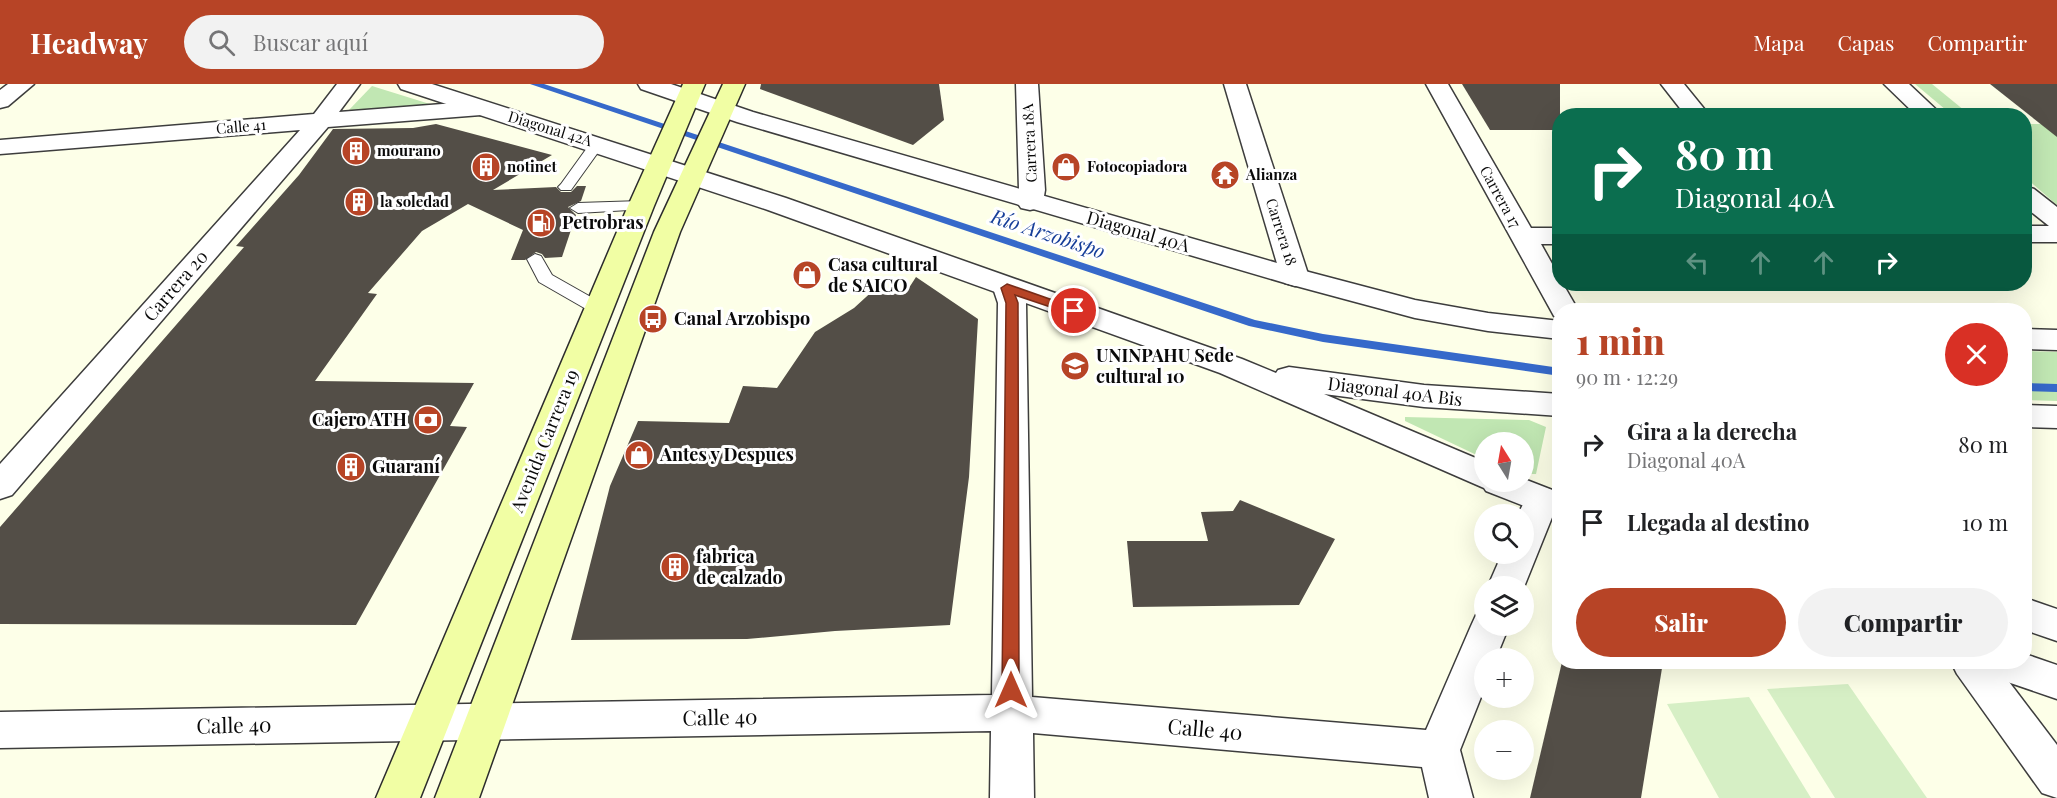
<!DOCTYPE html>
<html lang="es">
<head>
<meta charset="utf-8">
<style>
	:root { --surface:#fff; --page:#f2f2f2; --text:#202124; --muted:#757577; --accent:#b74426 }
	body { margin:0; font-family:"Playfair Display",serif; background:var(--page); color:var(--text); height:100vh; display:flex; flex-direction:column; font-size:22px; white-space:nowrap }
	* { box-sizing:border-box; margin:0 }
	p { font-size:20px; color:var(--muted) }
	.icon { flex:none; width:33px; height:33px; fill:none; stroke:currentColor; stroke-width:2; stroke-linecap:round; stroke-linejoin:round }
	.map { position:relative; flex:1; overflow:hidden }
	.sheet { position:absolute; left:1552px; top:219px; width:480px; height:366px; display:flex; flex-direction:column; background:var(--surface); border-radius:24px; box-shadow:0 6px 24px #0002 }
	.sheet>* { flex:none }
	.guide { position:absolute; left:1552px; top:24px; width:480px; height:183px; border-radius:24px; box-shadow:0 6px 24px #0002; background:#0b6e4f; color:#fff; overflow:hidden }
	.needle { width:39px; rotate:349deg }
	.buttons { position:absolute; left:1474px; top:348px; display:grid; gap:12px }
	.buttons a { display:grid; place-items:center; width:60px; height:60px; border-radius:50%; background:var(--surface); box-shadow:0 6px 24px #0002; font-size:30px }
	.pin { position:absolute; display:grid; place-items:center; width:51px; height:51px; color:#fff; margin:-26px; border:3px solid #fff; border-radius:50%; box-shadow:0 2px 6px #0007 }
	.me { position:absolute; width:66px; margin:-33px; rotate:0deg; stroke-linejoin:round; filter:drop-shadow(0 0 4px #0008) }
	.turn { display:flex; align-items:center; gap:21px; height:126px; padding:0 24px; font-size:27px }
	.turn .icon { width:78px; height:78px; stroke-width:2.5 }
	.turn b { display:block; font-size:42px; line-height:51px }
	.lanes { display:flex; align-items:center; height:57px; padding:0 24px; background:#0003; justify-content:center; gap:30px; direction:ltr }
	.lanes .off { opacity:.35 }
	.round { display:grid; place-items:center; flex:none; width:63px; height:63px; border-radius:32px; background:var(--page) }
	.overview { display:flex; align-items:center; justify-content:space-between; height:102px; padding:0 24px }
	h1 { font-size:36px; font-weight:800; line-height:45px; color:var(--accent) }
	.button { display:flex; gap:12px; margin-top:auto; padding:12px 24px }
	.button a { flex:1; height:69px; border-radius:36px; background:var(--accent); color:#fff; font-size:24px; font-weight:800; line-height:69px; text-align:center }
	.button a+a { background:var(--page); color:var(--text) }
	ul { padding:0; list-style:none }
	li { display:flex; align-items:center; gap:18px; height:78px; padding:0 24px }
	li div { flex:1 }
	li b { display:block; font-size:22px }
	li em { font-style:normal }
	header { display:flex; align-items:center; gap:36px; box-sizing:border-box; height:84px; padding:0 30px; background:var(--accent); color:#fff }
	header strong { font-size:28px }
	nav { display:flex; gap:33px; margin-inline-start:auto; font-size:21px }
	.search { width:420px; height:54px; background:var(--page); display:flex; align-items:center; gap:15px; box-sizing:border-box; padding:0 21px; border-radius:33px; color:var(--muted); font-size:22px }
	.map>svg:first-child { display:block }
	.green { fill:#c1e7b3 }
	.pitch { fill:#d6efc5 }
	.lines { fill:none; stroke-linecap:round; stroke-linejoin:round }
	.stream { fill:#3669ca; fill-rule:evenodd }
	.building { fill:#534e47 }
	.service-casing { stroke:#3d3d3d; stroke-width:2 }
	.minor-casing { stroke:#3d3d3d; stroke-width:3 }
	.tertiary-casing { stroke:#3d3d3d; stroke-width:3 }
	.secondary-casing { stroke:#2c2c2c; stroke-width:3 }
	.service { fill:#fff; fill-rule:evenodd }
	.minor { fill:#fff; fill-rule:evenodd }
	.tertiary { fill:#fff; fill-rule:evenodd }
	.secondary { fill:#f1fea4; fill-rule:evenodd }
	.route { fill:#b74426; stroke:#772c19; stroke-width:1.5 }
	.labels { text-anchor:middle; stroke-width:6; stroke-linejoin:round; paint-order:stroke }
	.far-street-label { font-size:15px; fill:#0a0a0a; stroke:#fff }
	.far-poi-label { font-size:15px; font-weight:bold; fill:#0a0a0a; stroke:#fff; text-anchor:start }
	.poi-label { font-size:18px; font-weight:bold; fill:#0a0a0a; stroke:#fff; text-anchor:start }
	.street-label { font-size:18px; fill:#0a0a0a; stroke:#fff }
	.water-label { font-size:20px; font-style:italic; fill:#173f99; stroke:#fff }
	.near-street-label { font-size:21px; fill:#0a0a0a; stroke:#fff }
</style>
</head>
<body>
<header>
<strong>Headway</strong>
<div class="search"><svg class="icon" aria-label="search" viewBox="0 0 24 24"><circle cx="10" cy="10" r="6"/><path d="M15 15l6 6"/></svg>Buscar aquí</div>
<nav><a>Mapa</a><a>Capas</a><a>Compartir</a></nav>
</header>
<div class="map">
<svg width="2057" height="714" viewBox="0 0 2057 714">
	<rect width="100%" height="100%" fill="#fdffe8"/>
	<g class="green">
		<polygon points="1915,0 1932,0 1970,31 1952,31"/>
		<polygon points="372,2 433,21 348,27"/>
		<polygon points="2025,40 2057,40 2057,121 2025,93"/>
		<polygon points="2025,267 2057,268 2057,317 2025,316"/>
		<polygon points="1405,333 1529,336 1546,343 1536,390 1524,390 1524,358 1485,358 1485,375 1405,337"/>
	</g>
	<g class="pitch">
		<polygon points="1848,600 1927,714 1835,714 1767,605"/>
		<polygon points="1749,613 1811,714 1719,714 1667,620"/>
	</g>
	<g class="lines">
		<g class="stream">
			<polygon points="530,0 544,0 1255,236 1323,250 1560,284 1560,292 1323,258 1249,242"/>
			<polygon points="2025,299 2057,300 2057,308 2025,307"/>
		</g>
	</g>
	<g class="building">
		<polygon points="761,0 939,0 944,36 913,61 760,5"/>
		<polygon points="1462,0 1560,0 1560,46 1490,46"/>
		<polygon points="1990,0 2057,0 2057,53"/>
		<polygon points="436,40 552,71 493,106 556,103 561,108 571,108 577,102 586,102 581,117 568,123 576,131 562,173 545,174 542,170 536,168 525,176 511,176 523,146 468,120 422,147 368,209 377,210 315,297 474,299 450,342 467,343 356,541 0,540 0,443 244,163 236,162 299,91 333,45 413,44"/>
		<polygon points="916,193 978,235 969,393 950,541 835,547 747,555 571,556 610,402 638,337 729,339 743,302 777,304 815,248 854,224 877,203 905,210"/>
		<polygon points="1240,416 1335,455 1299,521 1133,523 1127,457 1208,457 1201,428 1233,427"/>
		<polygon points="1562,578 1663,578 1641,714 1530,714"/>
	</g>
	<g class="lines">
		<g class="service-casing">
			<g id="service">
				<polygon points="597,56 604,60 571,106 561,106 558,103 561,100 592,57"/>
				<polygon points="641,117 646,119 649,122 646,125 578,129 570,124 578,119"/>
				<polygon points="535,170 541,172 552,191 605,221 608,225 605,229 593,229 539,198 527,175"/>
			</g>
		</g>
		<g class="minor-casing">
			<g id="minor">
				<polygon points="8,0 34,0 8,22 0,24 0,6"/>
				<polygon points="337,0 360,0 339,28 481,17 489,19 493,24 489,29 481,31 328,43 12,411 0,415 0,380 300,46 0,70 0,56 314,30"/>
				<polygon points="1016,0 1038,0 1045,106 1043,118 1039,124 1030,126 1021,124 1017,118 1019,106"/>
				<polygon points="1224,0 1246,0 1309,193 1305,199 1295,202 1285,199 1281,193"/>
				<polygon points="1426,0 1448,0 1531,144 1560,144 1560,160 1541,160 1560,194 1560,200 1563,200 1578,226 1560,226 1560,234 1554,232"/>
				<polygon points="1661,0 1684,0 1710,32 1686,32"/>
				<polygon points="1884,0 1909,0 1943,32 1917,32"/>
				<polygon points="2025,102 2034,105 2057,123 2057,158 2025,158 2025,142 2049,142 2025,123"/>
				<polygon points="1007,195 1017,198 1026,219 1032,613 1426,646 1471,542 1476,531 1485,528 1485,542 1509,542 1496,574 1485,574 1485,603 1460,666 1473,714 1429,714 1422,683 1033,649 1034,714 990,714 991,647 0,664 0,628 992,611 998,219 993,204 997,198"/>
				<polygon points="1542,403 1554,407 1559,416 1524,503 1488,502 1502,470 1524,470 1524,430 1518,430 1530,407"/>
				<polygon points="1951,578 1994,578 2057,661 2057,714 2042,709 1957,590"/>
			</g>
		</g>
		<g class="tertiary-casing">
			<g id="tertiary">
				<polygon points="398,0 432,0 786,114 1242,275 1276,289 1278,286 1289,283 1424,301 1560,310 1560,332 1424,323 1324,310 1485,378 1485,398 1524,398 1524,395 1560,409 1560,436 1486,407 1484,404 1220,289 768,126 401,5"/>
				<polygon points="638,0 671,0 753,28 1305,187 1415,216 1488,229 1560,237 1560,255 1488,247 1415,234 1285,199 737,38 641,5"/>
				<polygon points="2025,245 2057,246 2057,266 2025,265"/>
				<polygon points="2025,321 2057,322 2057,344 2025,343"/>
				<polygon points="2025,514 2057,525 2057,557 2025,546"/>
				<polygon points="2025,570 2057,581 2057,615 1984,590 1978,578 2025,578"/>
			</g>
		</g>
		<g class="secondary-casing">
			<g id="secondary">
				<polygon points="683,0 705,0 654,122 420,714 376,714 628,122"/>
				<polygon points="723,0 745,0 680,148 479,714 435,714 654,148"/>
			</g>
		</g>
		<use href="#service" class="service"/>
		<use href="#minor" class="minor"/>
		<use href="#tertiary" class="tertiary"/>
		<use href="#secondary" class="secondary"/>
	</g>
	<polygon class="route" points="1007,200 1078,225 1080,227 1074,231 1015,211 1018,219 1019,606 1017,611 1011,613 1005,611 1002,606 1006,219 1001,204"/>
	<defs>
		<g id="building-disc" transform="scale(1.5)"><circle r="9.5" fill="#b74426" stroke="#fff"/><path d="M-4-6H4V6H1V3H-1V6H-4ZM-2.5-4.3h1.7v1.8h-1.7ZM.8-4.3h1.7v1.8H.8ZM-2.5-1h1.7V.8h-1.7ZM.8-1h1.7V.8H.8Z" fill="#fff"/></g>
		<g id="shop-disc" transform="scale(1.5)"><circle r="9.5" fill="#b74426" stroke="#fff"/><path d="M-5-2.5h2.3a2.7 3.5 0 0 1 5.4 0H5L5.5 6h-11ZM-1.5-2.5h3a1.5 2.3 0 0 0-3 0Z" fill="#fff"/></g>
		<g id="temple-disc" transform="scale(1.5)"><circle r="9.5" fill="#b74426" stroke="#fff"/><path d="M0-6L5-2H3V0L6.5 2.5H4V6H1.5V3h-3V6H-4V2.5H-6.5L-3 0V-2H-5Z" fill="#fff"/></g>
		<g id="fuel-disc" transform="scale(1.5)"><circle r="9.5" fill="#b74426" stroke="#fff"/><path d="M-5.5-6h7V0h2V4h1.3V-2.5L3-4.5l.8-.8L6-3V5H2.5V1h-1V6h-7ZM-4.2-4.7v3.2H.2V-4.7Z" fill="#fff"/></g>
		<g id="bus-disc" transform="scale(1.5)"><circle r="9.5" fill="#b74426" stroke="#fff"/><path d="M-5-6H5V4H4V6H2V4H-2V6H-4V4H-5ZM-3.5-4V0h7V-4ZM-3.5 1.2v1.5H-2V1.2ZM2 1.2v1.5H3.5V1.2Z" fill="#fff"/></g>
		<g id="university-disc" transform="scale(1.5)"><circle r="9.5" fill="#b74426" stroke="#fff"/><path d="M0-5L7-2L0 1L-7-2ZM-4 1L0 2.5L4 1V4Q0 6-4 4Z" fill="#fff"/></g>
		<g id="bank-disc" transform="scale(1.5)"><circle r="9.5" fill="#b74426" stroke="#fff"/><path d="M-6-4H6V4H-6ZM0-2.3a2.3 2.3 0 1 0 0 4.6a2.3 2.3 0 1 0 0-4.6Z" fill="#fff"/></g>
	</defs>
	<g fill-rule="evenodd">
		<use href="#building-disc" x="356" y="67"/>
		<use href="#building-disc" x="486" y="83"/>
		<use href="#shop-disc" x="1066" y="83"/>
		<use href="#temple-disc" x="1225" y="91"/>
		<use href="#building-disc" x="359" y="118"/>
		<use href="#fuel-disc" x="541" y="139"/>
		<use href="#shop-disc" x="807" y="191"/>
		<use href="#bus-disc" x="653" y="235"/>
		<use href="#university-disc" x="1075" y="282"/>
		<use href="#bank-disc" x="428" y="336"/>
		<use href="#shop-disc" x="639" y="371"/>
		<use href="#building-disc" x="351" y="383"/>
		<use href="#building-disc" x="675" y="483"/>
	</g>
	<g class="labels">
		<g class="far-street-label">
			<text transform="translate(241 43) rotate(-5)" y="5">Calle 41</text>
			<text transform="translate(550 45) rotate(17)" y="5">Diagonal 42A</text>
			<text transform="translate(1030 59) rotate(-93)" y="5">Carrera 18A</text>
			<text transform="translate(1500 113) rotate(61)" y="5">Carrera 17</text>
			<text transform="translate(1281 148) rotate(72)" y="5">Carrera 18</text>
		</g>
		<g class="far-poi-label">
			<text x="377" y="72">mourano</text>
			<text x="507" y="88">notinet</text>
			<text x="1087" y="88">Fotocopiadora</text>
			<text x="1246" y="96">Alianza</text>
			<text x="380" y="123">la soledad</text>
		</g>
		<g class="poi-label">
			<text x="562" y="145">Petrobras</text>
			<text x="828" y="187">Casa cultural<tspan x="828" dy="21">de SAICO</tspan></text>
			<text x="674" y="241">Canal Arzobispo</text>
			<text x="1096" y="278">UNINPAHU Sede<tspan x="1096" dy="21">cultural 10</tspan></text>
			<text x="407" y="342" text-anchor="end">Cajero ATH</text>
			<text x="660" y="377">Antes y Despues</text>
			<text x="372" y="389">Guaraní</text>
			<text x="696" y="479">fabrica<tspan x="696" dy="21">de calzado</tspan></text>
		</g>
		<g class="street-label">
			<text transform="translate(1138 148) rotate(16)" y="6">Diagonal 40A</text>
			<text transform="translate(176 202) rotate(-49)" y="6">Carrera 20</text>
			<text transform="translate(1395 308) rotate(7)" y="6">Diagonal 40A Bis</text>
			<text transform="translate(545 357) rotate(-68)" y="6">Avenida Carrera 19</text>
		</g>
		<g class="water-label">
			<text transform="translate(1048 150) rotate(18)" y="7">Río Arzobispo</text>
		</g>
		<g class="near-street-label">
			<text transform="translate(720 634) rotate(-1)" y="7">Calle 40</text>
			<text transform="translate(234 642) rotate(-1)" y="7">Calle 40</text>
			<text transform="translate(1205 646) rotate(5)" y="7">Calle 40</text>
		</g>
	</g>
</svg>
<div class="buttons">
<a><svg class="needle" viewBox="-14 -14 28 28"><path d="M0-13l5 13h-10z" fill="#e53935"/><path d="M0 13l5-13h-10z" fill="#757577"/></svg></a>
<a><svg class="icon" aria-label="search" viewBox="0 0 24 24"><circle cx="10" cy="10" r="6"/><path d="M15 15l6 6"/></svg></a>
<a><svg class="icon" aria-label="layers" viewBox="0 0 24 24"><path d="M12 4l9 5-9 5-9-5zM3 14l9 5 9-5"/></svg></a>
<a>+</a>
<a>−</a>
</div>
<div class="pin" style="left:1074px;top:227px;background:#d93025"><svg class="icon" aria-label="arrive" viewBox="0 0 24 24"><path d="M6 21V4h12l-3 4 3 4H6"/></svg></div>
<svg class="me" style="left:1011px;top:606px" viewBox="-20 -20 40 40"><path d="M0-17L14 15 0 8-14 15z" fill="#b74426" stroke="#fff" stroke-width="4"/></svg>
<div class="guide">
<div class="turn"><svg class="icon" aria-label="right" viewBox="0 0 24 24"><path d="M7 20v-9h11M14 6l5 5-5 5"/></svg><div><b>80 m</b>Diagonal 40A</div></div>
<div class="lanes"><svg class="icon off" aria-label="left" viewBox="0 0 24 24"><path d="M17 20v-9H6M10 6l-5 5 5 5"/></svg><svg class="icon off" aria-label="ahead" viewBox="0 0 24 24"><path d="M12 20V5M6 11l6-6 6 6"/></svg><svg class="icon off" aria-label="ahead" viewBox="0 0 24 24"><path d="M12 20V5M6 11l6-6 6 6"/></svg><svg class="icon" aria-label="right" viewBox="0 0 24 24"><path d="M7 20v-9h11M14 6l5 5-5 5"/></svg></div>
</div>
<section class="sheet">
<div class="overview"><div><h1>1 min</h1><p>90 m · 12:29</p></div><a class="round" style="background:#d93025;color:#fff"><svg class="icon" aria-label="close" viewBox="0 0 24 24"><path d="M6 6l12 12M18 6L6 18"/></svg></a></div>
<ul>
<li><svg class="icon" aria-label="right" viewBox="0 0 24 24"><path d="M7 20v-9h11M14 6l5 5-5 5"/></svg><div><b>Gira a la derecha</b><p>Diagonal 40A</p></div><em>80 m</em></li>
<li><svg class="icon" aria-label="arrive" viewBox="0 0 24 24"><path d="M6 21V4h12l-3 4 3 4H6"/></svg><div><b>Llegada al destino</b></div><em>10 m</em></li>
</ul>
<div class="button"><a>Salir</a><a>Compartir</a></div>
</section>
</div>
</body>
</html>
